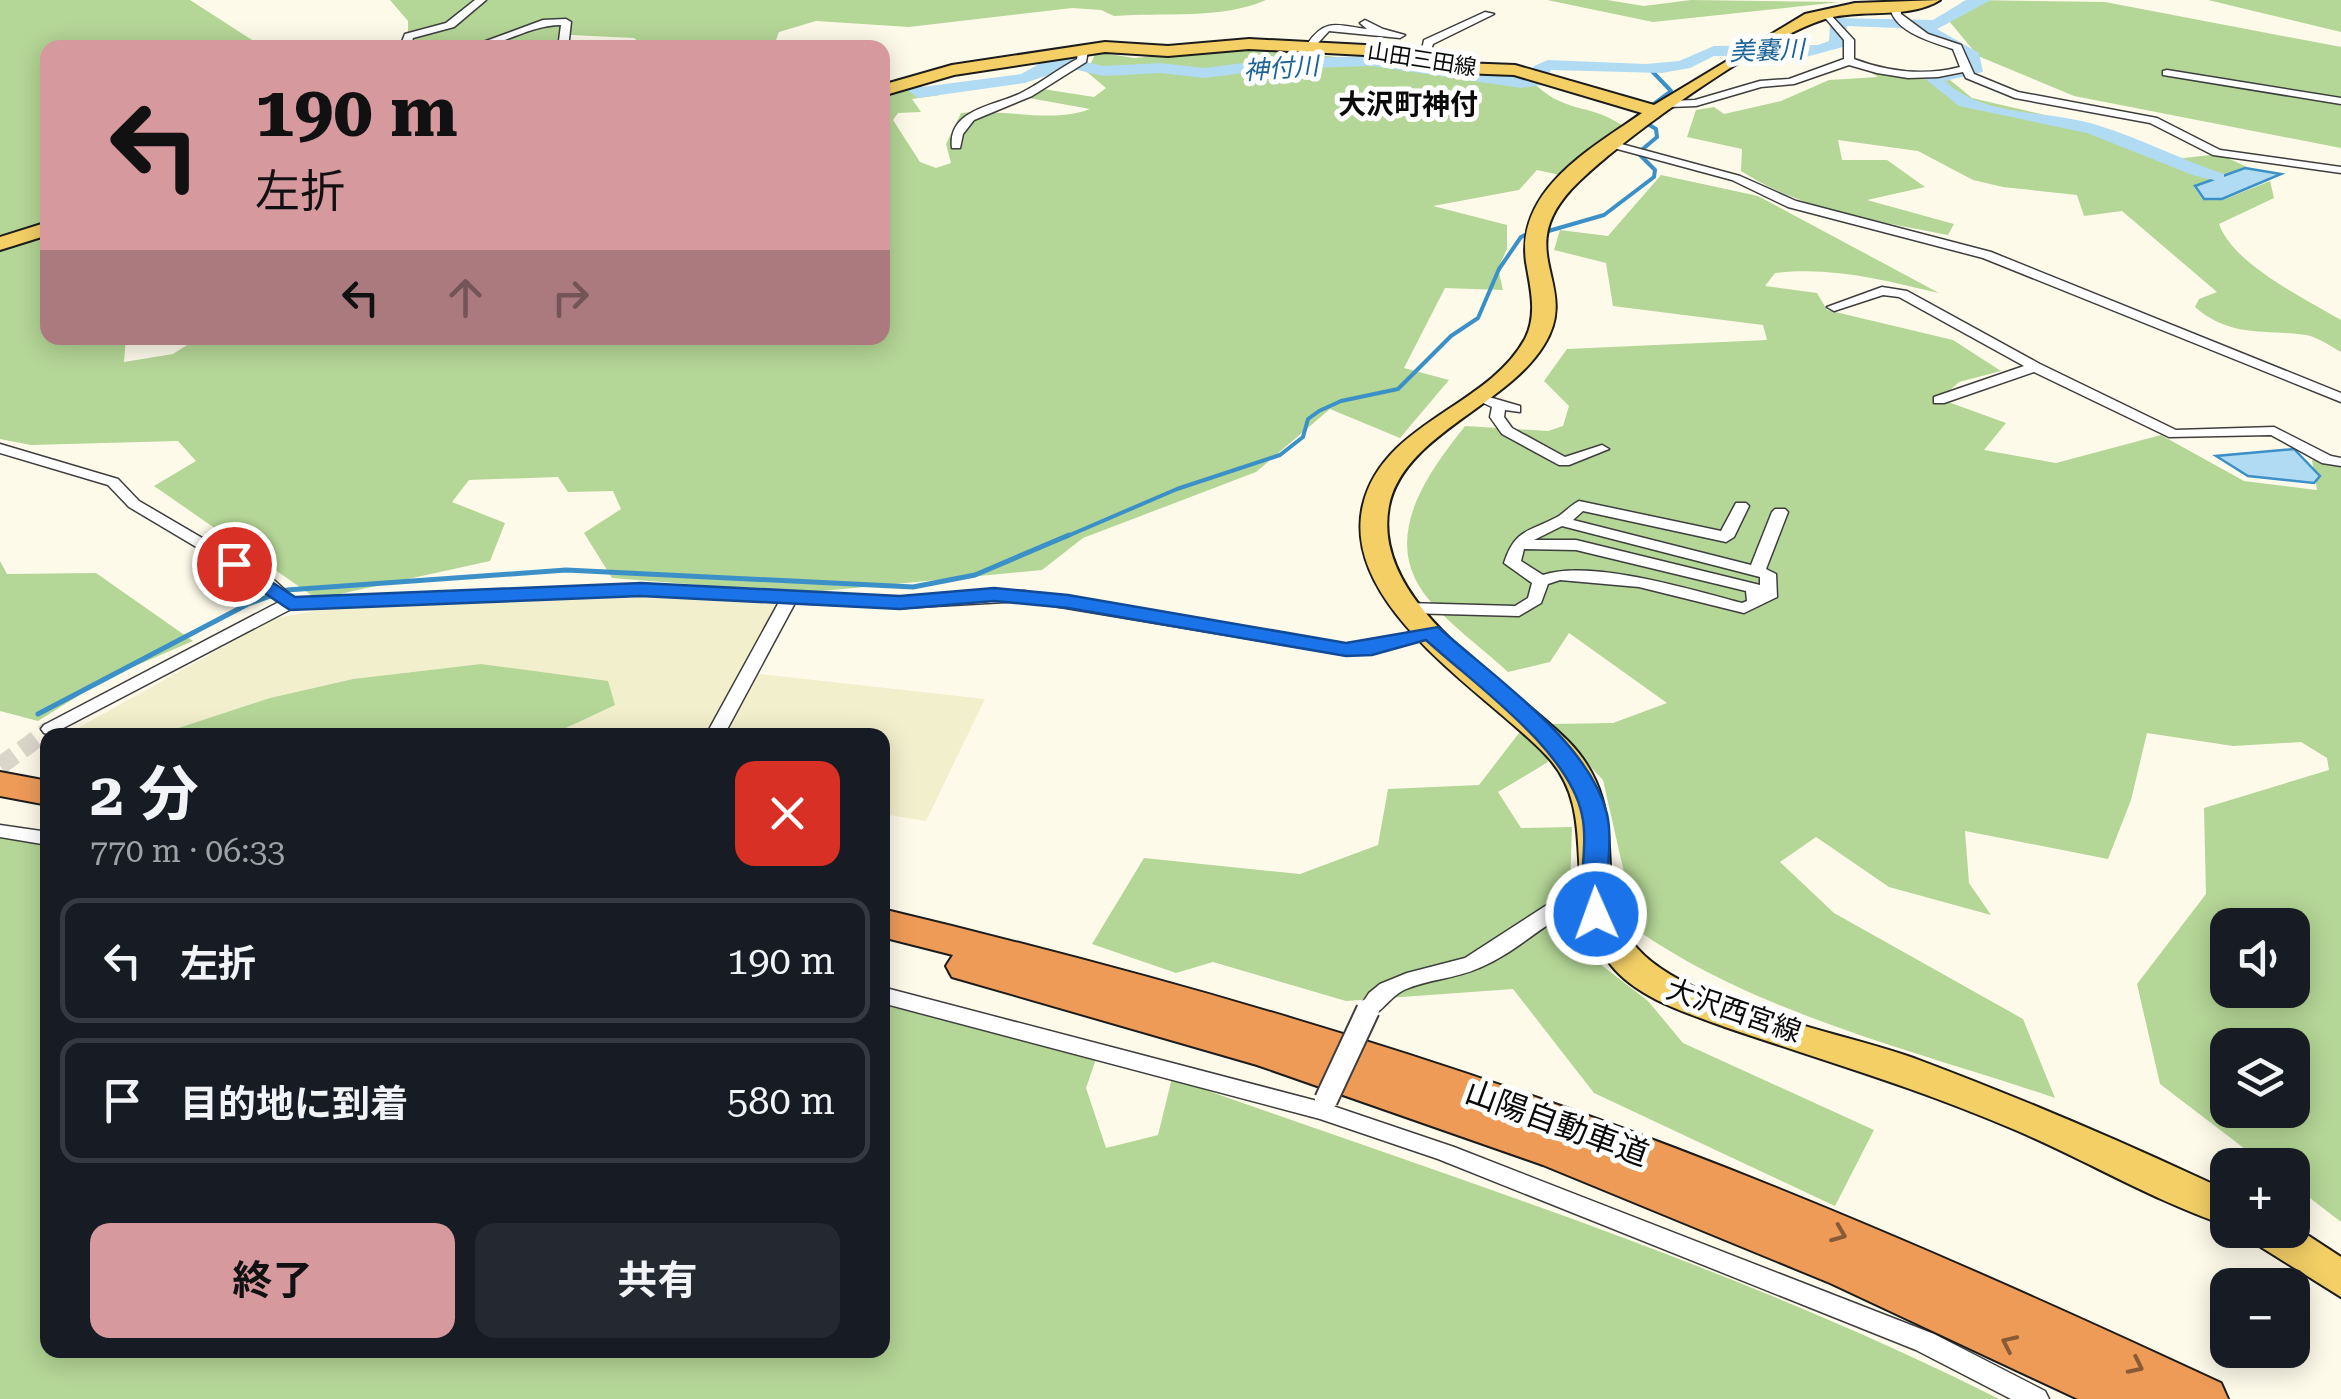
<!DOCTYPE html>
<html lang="ja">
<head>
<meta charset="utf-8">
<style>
	:root { --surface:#171b24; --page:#242831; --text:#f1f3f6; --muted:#9ea1a6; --line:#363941; --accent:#d6999e }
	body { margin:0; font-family:"Roboto Serif","Noto Sans JP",serif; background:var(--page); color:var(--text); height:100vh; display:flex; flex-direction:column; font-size:38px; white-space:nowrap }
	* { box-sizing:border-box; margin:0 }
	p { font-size:32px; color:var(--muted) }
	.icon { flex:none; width:55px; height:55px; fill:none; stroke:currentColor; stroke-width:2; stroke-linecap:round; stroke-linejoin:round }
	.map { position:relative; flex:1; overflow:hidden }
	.details { position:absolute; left:40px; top:728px; width:850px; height:630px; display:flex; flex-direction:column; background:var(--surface); border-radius:20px; box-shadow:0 5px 25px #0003 }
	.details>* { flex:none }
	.top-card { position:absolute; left:40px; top:40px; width:850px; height:305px; border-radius:20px; box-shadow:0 5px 25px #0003; background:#d6999e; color:#111; overflow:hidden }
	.fabs { position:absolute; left:2210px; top:908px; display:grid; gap:20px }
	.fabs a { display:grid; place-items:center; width:100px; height:100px; border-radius:20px; background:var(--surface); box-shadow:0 5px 25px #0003; font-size:50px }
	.pin { position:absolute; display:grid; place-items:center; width:85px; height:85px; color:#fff; margin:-42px; border:5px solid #fff; border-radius:50%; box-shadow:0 2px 10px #0007 }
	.me { position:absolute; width:110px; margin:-55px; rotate:358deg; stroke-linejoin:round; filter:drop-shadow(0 0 8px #0008) }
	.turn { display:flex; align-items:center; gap:35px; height:210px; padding:0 50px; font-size:45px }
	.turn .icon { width:130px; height:130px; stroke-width:2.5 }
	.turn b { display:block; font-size:70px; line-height:85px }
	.lanes { display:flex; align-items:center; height:95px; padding:0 50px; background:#0003; justify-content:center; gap:50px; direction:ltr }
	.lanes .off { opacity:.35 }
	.round { display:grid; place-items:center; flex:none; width:105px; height:105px; border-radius:20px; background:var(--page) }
	.headline { display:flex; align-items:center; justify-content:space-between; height:170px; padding:0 50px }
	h1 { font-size:60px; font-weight:700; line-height:75px }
	.cta { display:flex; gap:20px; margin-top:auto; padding:20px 50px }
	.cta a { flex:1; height:115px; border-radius:20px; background:var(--accent); color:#111; font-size:40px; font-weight:700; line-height:115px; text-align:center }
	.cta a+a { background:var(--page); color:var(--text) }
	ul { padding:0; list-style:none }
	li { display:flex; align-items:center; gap:30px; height:125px; margin:0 20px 15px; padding:0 30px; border:5px solid var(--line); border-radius:20px }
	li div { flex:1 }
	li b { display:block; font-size:38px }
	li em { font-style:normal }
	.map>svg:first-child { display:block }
	.farmland { fill:#f2efcc }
	.forest { fill:#b4d696; fill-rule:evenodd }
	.water { fill:#b1dbf3; stroke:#3b91c7; stroke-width:2.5 }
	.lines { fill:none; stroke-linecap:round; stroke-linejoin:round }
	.stream-far1 { stroke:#3b91c7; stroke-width:4 }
	.stream { stroke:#3b91c7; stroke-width:5 }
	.river { fill:#b1dbf3; fill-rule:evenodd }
	.street-tunnel { stroke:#dad6c9; stroke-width:18; stroke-dasharray:18 9; stroke-linecap:butt }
	.street-casing { stroke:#3e3e3e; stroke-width:3 }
	.primary-casing { stroke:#1c1c1c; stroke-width:4 }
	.highway-casing { stroke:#1c1c1c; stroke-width:4 }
	.street { fill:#fff; fill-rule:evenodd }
	.primary { fill:#f3cf66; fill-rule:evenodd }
	.highway { fill:#ee9b58; fill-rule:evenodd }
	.street-bridge-casing { stroke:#3e3e3e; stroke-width:26; stroke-linecap:butt }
	.street-bridge { stroke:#fff; stroke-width:22 }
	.oneway { stroke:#885a35 }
	.route { fill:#1a73e8; stroke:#114b97; stroke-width:2.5 }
	.labels { text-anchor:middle; stroke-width:10; stroke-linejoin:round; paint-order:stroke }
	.far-street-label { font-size:22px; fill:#0b0b0b; stroke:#fff }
	.far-water-label { font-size:25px; font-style:italic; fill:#1b6297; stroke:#fff }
	.far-quarter-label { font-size:28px; font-weight:bold; fill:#0b0b0b; stroke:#fff }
	.street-label { font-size:28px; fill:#0b0b0b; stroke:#fff }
	.near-street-label { font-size:32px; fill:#0b0b0b; stroke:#fff }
</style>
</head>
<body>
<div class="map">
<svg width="2341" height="1399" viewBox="0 0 2341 1399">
	<rect width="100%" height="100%" fill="#fefaea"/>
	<polygon class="farmland" points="545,591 781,596 742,672 985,699 926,821 883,814 882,735 551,735 614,705 481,664 353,679 270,698 157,735 65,735 276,618 332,608"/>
	<g class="forest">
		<path d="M0 0H190L263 47 48 48V338H126L124 362 173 354 198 338H882L883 94 915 84 940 95 912 99 921 112 898 113 893 120 920 162 936 168 951 163 946 144 961 113C1004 108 1051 124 1090 109L1029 98 1043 89 1094 97 1106 88 1087 72 1096 52 1134 58 1250 48 1297 53 1302 49 1321 55 1537 86C1567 114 1592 103 1626 128L1569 177 1537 170 1519 190 1433 206 1507 225V249L1498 268 1503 290 1445 288 1404 368 1449 380 1400 438 1330 409 1256 472 1083 538 1042 570 801 593 612 578 584 533 621 509 613 491 568 492 558 477 469 480 452 502 505 523 490 561 317 599 154 486 196 461 178 441 31 445 0 439Z"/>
		<path d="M390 0H1266C1220 20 1164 12 1114 16L1101 10 1072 8 909 27 816 21 779 32 773 48 645 47 634 38 571 35 536 47H408V21Z"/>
		<polygon points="1547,0 1607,0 1644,6 1691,0 1840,2 1653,22"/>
		<polygon points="1973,0 2105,2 2341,47 2341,148 2074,96 1978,56 1949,21 1962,2"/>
		<polygon points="2208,0 2341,0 2341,32"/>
		<path d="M1855 63 1944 75 1972 98 2114 131 2175 159 2219 154 2247 167 2194 187 2203 200H2223L2270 181 2274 198 2219 224C2233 264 2305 299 2341 320V352C2330 346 2318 337 2306 335 2263 329 2231 338 2195 307L2199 299 2217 292 2122 211 2084 216 2077 195 2003 187 1973 180 1918 151 1838 140 1842 160H1887L1925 187 1867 200 1954 224 1948 235C1877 221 1803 211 1741 171L1742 149 1687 137 1696 110 1714 107 1724 114 1781 101 1829 80 1878 77Z"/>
		<path d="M1661 175 1758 196 1939 293C1884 280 1831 266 1775 273L1765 286 1817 293 1827 310 1953 340 2001 371 1959 382 1940 399 2006 423 1984 450 2056 463 2161 435 2244 481 2317 490 2312 460 2341 463V1222L2293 1185 2292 1165H2266L2160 1084 2137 984 2206 894 2204 808 2329 770 2327 758 2301 742 2233 746 2147 733 2131 800 2108 859 1965 831 1969 883 1991 915 1889 887 1816 837 1780 862 1834 913 2023 1019 2055 1098C1914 1050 1760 1015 1637 930L1603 780 1550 724 1613 723 1667 703 1569 633 1550 662 1508 672C1481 647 1444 621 1423 592 1382 534 1429 472 1465 426L1548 431 1563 426 1569 406 1544 381 1567 349 1767 340 1763 325 1613 306 1606 263 1554 250 1560 230 1608 236ZM2228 925H2292V990H2228ZM2228 1045H2292V1110H2228Z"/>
		<polygon points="0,561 7,574 96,573 193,641 105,679 38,721 0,711"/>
		<polygon points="481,664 608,681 615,705 551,735 157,735 270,698 353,679"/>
		<polygon points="1519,733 1545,749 1548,762 1498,792 1521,828 1572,827 1569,919 1591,957 1648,1001 1683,1043 1874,1130 1835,1206 1594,1093 1513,989 1346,1001 1213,962 1176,973 1092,944 1144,858 1300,874 1378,845 1388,789 1479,785"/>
		<path d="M0 827 47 834 48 1350H882L883 1005 1096 1059 1086 1088 1106 1148 1158 1135 1172 1078C1449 1177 1736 1266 1999 1399H0Z"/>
	</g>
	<g class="water">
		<polygon points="2245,168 2281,174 2222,199 2204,199 2195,186"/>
		<polygon points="2294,449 2320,476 2314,483 2248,476 2216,456"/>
	</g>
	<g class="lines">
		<g class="stream-far1">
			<polyline points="1545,232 1604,215 1654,177 1655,170 1638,153 1657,137 1656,129 1636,117 1671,91 1650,69"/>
			<polyline points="1063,538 1177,489 1280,455 1303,437 1308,419 1319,411 1341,401 1398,389 1451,336 1478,318 1499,269 1521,237 1529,233"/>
		</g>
		<polyline class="stream" points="38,714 248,604 287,590 566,570 913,587 975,575 1069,535"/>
		<path class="river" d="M1966 0H1991L1937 29 1979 53 1983 72 1945 81C1985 119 2051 109 2100 126 2142 139 2182 160 2224 174V182L2195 176 2087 133 1959 106 1924 78 1964 69V58L1923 34 1922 29 1847 26 1843 47 1806 57 1714 56 1690 68 1662 73 1551 70 1543 85 1521 88 1371 66 1274 69 1205 78 1160 73 1103 76 1069 68 1025 83 918 98 901 85 909 80 922 87 1021 74 1039 64 1069 58 1103 66 1160 63 1205 68 1274 59 1371 56 1521 78 1530 77 1534 66 1548 60 1646 64 1679 61 1714 46 1818 45 1829 41 1830 25 1838 18 1933 20Z"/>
		<polyline class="street-tunnel" points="0,766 50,729"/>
		<g class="street-casing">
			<g id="street">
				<polygon points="475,0 486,0 454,27 413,38 411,44 415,48 404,48 401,44 405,34 446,23"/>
				<path d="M1895 4 1900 7 1901 14 1928 34 1961 45 1974 74 2018 92 2157 118 2220 150 2341 167V173L2213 155 2150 123 2015 98 1966 78 1963 72 1938 77 1908 78 1877 73 1849 65 1794 84 1761 87 1696 106 1669 107 1664 104 1669 101 1695 100 1760 81 1789 79 1844 59V40L1822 14 1827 11 1854 40V59C1888 72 1925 76 1960 67L1953 49C1932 42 1894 32 1890 7Z"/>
				<polygon points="1485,12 1494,14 1433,44 1428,59 1420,59 1424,40"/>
				<path d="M566 19 571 22 568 48H558L561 25C528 25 500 48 467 48L543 20Z"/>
				<path d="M1365 20 1383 29 1405 35 1400 38 1329 31 1318 43 1319 49H1311L1308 43C1326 17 1339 26 1367 29L1360 23Z"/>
				<path d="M1079 48 1088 50 1086 62 1032 96 974 120 963 134 960 148H952C947 109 995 106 1021 93 1041 83 1058 69 1077 59Z"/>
				<polygon points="2167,70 2341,98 2341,104 2163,75 2163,71"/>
				<polygon points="1614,142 1740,176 1796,201 1991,252 2341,393 2341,402 1983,258 1788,207 1732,180 1610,147 1608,145"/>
				<polygon points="1882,287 1907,291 2040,364 2176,430 2274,427 2331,456 2341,458 2341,466 2322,463 2271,435 2169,437 2034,372 1944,403 1934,403 1934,397 2024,366 1899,297 1883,295 1834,311 1827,307"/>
				<polygon points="1482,395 1520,406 1520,412 1505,410 1504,417 1512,428 1565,457 1602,445 1609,449 1569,465 1559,465 1502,434 1490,417 1492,407 1475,399"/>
				<polygon points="0,444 118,479 139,501 274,580 294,598 641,585 900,598 1024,591 1346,645 1371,643 1430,627 1438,632 1436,636 1372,653 1346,655 1024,601 900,608 795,603 724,735 706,735 779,602 641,595 293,608 50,735 44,733 41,729 44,725 279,602 262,586 129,507 108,485 0,453"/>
				<path d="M1579 501 1721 531 1736 503H1746L1749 506 1734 537 1726 542 1583 511 1573 520 1751 565 1772 512 1775 509H1785L1788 512 1766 569 1776 574 1777 597 1744 613 1639 587 1560 580 1548 584 1541 603 1519 616 1406 613 1398 608 1406 603 1515 606 1528 598 1532 583 1504 563C1515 528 1530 532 1559 516 1566 511 1571 505 1579 501ZM1562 526 1760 577V585L1576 540H1534ZM1524 549 1576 550 1746 591 1747 601 1742 603C1692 590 1591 559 1543 575L1521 561Z"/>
				<polygon points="0,825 48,832 48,845 0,837"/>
				<path d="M1593 888 1600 890 1603 895 1600 900C1547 915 1525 949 1479 968 1455 979 1428 979 1404 990 1387 998 1378 1021 1361 1016L1358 1010 1369 993 1380 984 1407 973 1465 958 1553 901Z"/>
				<polygon points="882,987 1321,1102 1454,1147 1934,1334 2045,1391 2049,1399 2011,1399 1916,1350 1438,1159 1320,1119 882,1003"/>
			</g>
		</g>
		<g class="primary-casing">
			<g id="primary">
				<path d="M1940 0C1909 20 1861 8 1825 19 1762 39 1636 129 1586 175 1502 249 1584 281 1544 345 1507 406 1403 435 1389 506 1370 604 1508 681 1567 740 1639 812 1584 889 1637 948 1689 1007 1844 1032 1919 1060 2015 1096 2109 1136 2202 1179L2228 1191V1226C2154 1201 2084 1159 2013 1129 1918 1088 1822 1060 1725 1027 1687 1013 1637 998 1611 965 1554 894 1604 816 1546 755 1487 693 1339 606 1363 505 1383 422 1487 408 1525 339 1538 314 1530 287 1526 262 1516 190 1590 149 1642 113L1514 75 1461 73 1402 57 1249 49 1168 56 1105 52 954 75 882 96V85L952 65 1105 42 1168 46 1249 39 1403 47 1462 63 1515 65 1654 105 1805 14 1855 3Z"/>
				<polygon points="48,222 48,235 0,250 0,237"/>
				<polygon points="2292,1225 2341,1257 2341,1297 2253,1242 2247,1230 2292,1230"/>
			</g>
		</g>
		<g class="highway-casing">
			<g id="highway">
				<polygon points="0,772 48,781 48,805 0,796"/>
				<path d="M882 909C1116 965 1346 1029 1572 1110 1793 1189 2008 1284 2221 1383L2228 1399H2078L1830 1283 1543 1165 1257 1065 952 977 946 966 953 955 882 937Z"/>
			</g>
		</g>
		<use href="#street" class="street"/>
		<use href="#primary" class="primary"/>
		<use href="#highway" class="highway"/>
		<g class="street-bridge-casing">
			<polyline id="street-bridge" points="1326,1100 1368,1010"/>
		</g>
		<use href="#street-bridge" class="street-bridge"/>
	</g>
	<defs><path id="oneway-chevron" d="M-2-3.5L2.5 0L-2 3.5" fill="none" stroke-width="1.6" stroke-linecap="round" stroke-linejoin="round" transform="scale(2.5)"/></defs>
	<g class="oneway">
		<use href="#oneway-chevron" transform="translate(1839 1234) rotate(22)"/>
		<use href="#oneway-chevron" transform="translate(2009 1343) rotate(-155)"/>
		<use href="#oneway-chevron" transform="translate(2136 1366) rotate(26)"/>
	</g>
	<path class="route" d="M234 558 295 597 641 583 900 596 994 588 1068 595 1346 643 1438 627C1492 676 1589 741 1607 814 1614 846 1603 882 1609 914L1596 923 1584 914C1577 882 1589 847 1582 815 1569 750 1474 684 1426 640L1372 655 1346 656 1068 608 994 601 900 609 641 596 290 610 227 568 224 564Z"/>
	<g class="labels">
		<g class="far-street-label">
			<text transform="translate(1422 59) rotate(9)" y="8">山田三田線</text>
		</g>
		<g class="far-water-label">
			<text transform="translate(1767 50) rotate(-2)" y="9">美嚢川</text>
			<text transform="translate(1281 68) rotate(-4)" y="9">神付川</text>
		</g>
		<g class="far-quarter-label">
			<text x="1408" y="114">大沢町神付</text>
		</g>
		<g class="street-label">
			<text transform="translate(1734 1010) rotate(19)" y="10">大沢西宮線</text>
		</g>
		<g class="near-street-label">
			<text transform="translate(1557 1123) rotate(20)" y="11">山陽自動車道</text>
		</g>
	</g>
</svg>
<div class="fabs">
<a><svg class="icon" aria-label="sound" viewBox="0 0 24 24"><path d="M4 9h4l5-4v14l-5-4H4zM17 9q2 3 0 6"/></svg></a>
<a><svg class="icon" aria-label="layers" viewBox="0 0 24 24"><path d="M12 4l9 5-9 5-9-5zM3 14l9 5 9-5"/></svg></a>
<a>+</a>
<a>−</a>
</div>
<div class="pin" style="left:234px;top:564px;background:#d93025"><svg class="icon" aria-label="arrive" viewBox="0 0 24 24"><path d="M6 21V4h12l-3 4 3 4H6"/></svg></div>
<svg class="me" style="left:1596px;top:914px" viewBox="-20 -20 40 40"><circle r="17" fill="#1a73e8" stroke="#fff" stroke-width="3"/><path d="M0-11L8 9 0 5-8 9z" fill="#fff"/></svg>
<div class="top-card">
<div class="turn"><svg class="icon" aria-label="left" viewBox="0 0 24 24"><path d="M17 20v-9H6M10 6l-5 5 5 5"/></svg><div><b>190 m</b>左折</div></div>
<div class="lanes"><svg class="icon" aria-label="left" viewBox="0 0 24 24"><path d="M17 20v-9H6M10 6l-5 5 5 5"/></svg><svg class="icon off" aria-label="ahead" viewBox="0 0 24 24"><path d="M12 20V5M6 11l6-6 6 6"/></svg><svg class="icon off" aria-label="right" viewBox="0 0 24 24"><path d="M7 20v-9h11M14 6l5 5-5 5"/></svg></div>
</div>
<section class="details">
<div class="headline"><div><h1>2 分</h1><p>770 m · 06:33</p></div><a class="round" style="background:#d93025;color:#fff"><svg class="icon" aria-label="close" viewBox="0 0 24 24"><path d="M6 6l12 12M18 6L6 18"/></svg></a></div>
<ul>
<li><svg class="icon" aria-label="left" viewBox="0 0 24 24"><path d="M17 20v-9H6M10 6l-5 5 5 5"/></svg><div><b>左折</b></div><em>190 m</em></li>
<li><svg class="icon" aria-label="arrive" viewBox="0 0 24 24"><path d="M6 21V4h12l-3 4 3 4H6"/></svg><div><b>目的地に到着</b></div><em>580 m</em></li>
</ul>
<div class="cta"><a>終了</a><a>共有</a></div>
</section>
</div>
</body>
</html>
